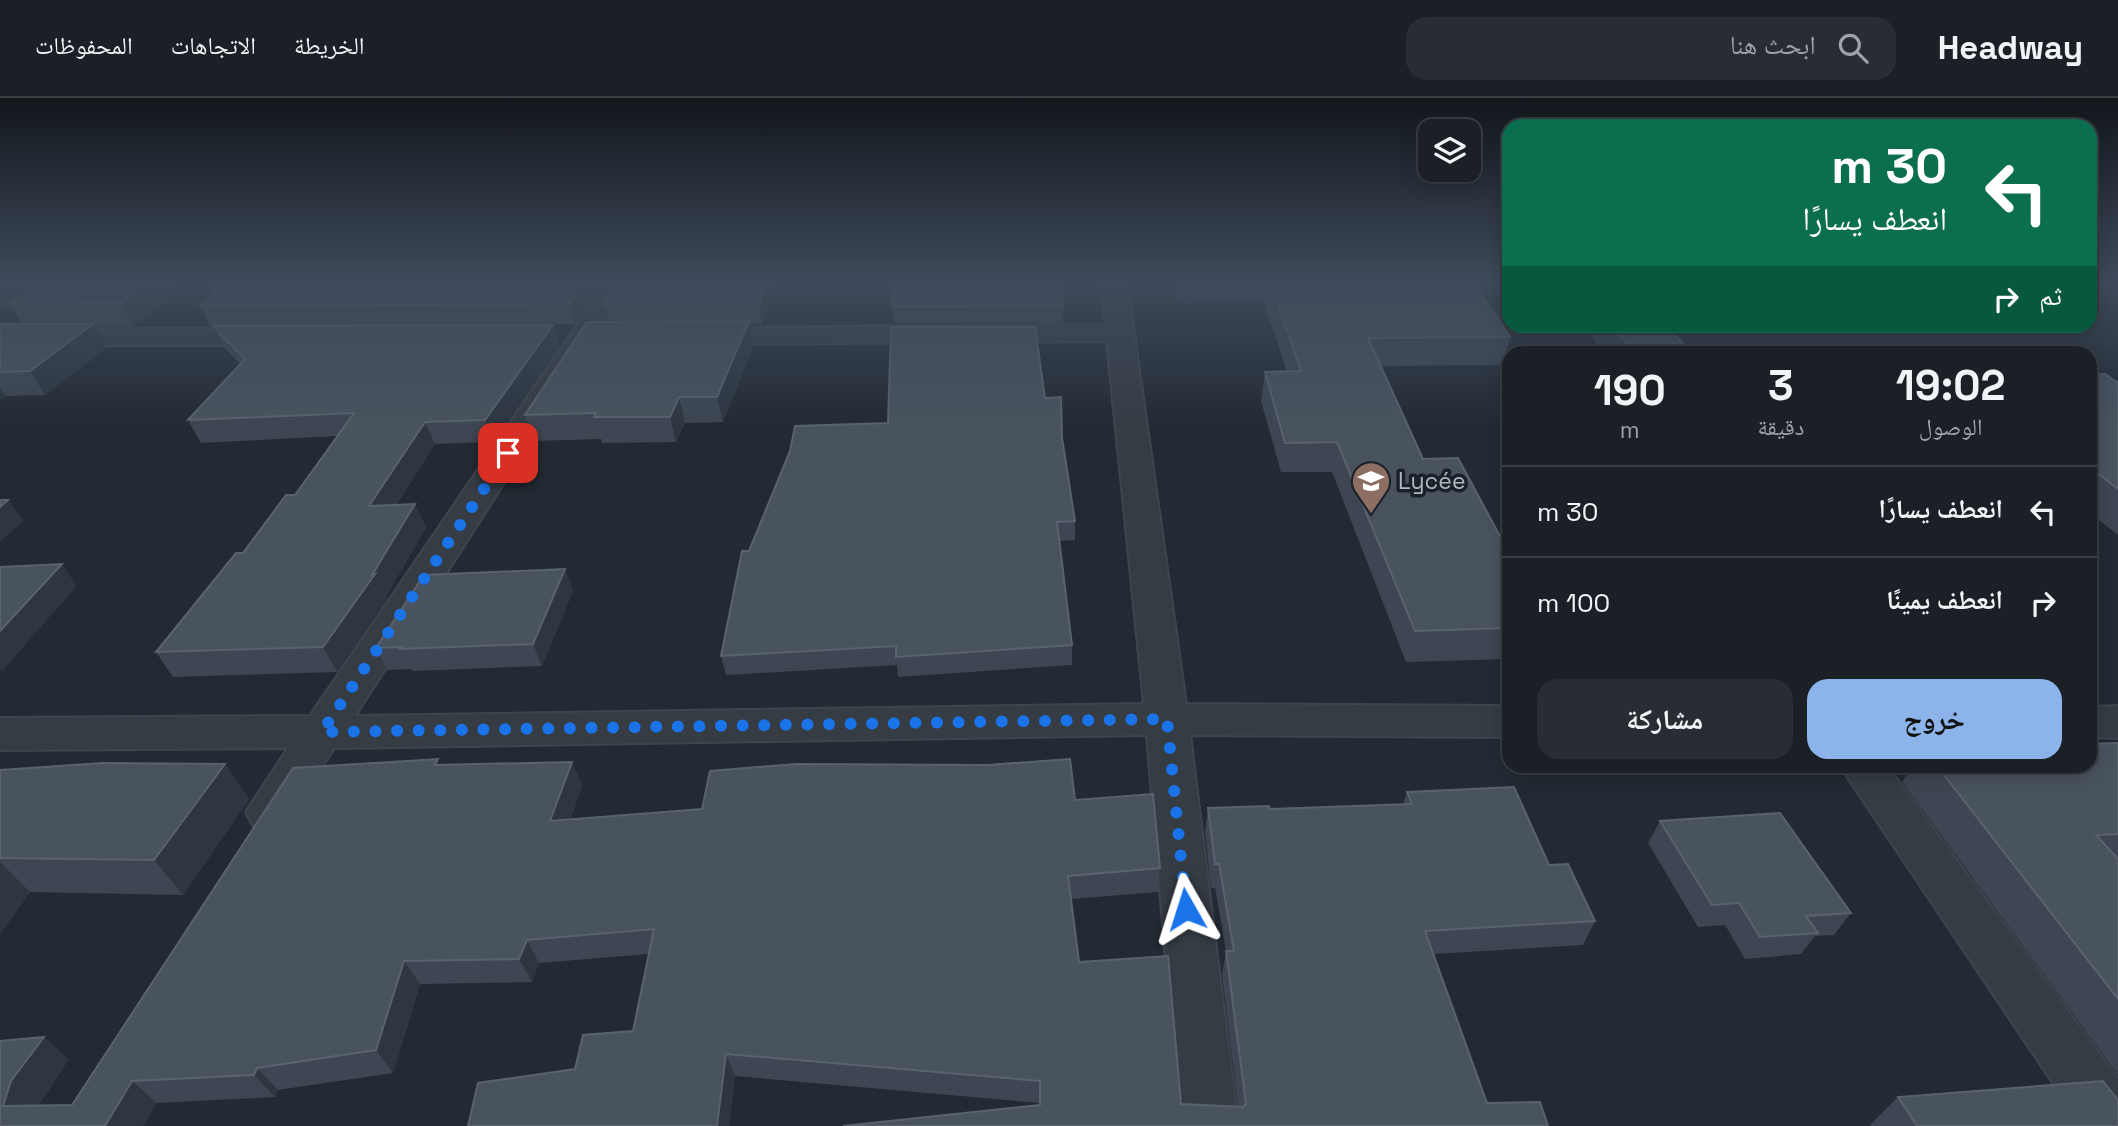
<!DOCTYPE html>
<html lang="ar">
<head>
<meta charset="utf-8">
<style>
	:root { --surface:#1a2026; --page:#272d32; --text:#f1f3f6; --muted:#9fa3a7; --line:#383e43; --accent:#8cb4ea }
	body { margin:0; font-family:"Space Grotesk","Noto Naskh Arabic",sans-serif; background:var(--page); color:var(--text); direction:rtl; height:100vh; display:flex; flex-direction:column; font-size:26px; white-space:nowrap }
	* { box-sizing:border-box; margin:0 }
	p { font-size:23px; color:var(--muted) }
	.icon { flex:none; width:38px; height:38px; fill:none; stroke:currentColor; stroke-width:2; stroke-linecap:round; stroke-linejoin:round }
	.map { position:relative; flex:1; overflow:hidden; direction:ltr }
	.drawer { position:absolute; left:1502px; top:248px; width:595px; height:427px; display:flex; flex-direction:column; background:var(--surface); border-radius:21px; box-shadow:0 4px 18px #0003,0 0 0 2px var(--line); direction:rtl }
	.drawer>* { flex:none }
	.guide { position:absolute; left:1502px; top:21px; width:595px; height:214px; border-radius:21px; box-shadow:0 4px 18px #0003,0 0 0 2px var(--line); direction:rtl; background:#0b6e4f; color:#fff; overflow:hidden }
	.fabs { position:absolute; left:1418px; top:21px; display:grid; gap:14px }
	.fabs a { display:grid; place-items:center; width:63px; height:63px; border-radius:14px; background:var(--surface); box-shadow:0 4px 18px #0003,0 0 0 2px var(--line); font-size:35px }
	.pin { position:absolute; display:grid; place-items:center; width:60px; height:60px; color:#fff; margin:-30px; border-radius:14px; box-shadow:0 4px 10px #0006 }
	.me { position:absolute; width:77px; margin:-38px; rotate:354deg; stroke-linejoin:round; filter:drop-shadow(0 0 5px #0008) }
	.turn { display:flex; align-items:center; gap:24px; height:147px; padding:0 35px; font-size:32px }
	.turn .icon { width:91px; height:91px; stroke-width:2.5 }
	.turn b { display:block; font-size:49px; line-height:60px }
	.then { display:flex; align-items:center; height:66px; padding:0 35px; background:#0003; gap:14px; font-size:26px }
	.eta { display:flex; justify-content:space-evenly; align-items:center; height:119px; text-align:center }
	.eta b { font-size:42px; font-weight:700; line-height:49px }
	.primary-button { display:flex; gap:14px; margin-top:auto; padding:14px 35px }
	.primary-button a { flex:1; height:80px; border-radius:21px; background:var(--accent); color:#111; font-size:28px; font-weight:700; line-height:80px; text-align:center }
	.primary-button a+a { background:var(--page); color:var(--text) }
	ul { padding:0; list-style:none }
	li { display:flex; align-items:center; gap:21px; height:91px; padding:0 35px; border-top:2px solid var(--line) }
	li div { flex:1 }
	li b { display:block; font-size:26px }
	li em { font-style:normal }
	header { display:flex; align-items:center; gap:42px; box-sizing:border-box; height:98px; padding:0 35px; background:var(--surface); border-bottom:2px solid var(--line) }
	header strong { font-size:33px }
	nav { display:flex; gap:38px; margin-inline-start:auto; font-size:24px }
	.search { width:490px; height:63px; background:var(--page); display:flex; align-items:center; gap:18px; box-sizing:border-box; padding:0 24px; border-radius:21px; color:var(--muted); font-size:26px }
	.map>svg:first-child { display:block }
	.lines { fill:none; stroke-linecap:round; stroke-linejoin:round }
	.minor-casing { stroke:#3e454e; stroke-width:4 }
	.minor { fill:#353c44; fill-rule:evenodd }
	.wall { fill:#3d4652 }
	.shaded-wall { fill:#2d3641 }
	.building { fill:#49535e; stroke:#59626e; stroke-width:2 }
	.route { stroke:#1a73e8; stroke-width:12; stroke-dasharray:0 21.6 }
	.labels { text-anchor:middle; stroke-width:7; stroke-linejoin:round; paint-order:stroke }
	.poi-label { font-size:23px; fill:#afb7c1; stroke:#1a2129; text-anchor:start }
</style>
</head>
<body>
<header>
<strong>Headway</strong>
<div class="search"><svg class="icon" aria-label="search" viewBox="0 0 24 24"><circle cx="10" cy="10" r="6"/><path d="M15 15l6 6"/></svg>ابحث هنا</div>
<nav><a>الخريطة</a><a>الاتجاهات</a><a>المحفوظات</a></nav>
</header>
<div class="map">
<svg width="2118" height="1028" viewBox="0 0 2118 1028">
	<rect width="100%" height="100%" fill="#222a33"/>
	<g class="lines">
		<g class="minor-casing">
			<g id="minor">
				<polygon points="605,186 631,186 355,618 1144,606 1107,243 699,246 689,244 685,238 689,232 699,230 1105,227 1101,186 1127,186 1186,606 1508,608 1508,639 1190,637 1238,1028 1180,1028 1147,637 334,650 285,727 269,732 253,727 246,714 288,650 0,652 0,620 310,618"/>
				<polygon points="0,231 271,231 281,233 285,239 281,245 271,247 0,247"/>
				<polygon points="2118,608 2118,640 2090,639 2090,609"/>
				<polygon points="1840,668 1887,668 2118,981 2118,1028 2082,1028"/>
			</g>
		</g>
		<use href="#minor" class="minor"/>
	</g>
	<g class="wall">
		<polygon points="0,186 178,190 179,193 134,228 94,228 107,249 45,297 6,298 0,302 0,226 23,226 10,207 0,214"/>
		<polygon points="211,186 603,186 575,226 210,228 200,208 215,193"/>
		<polygon points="778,186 762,226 750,226 754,247 723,324 685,325 676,344 602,345 601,341 534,343 525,317 608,224 603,206"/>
		<polygon points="1173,186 1475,186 1510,239 1502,267 1380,268 1423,361 1508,453 1508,561 1406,564 1332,374 1281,374 1261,303 1265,274 1287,274 1264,204 1178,205"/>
		<polygon points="1063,208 1063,225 894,225 892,209"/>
		<polygon points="553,227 560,248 494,344 435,346 396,407 415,406 426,430 386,498 387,500 337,574 173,579 156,554 295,397 337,338 201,345 188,322 240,266 224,249 213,228"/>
		<polygon points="1583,228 1667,228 1690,253 1717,256 1575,256 1604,255"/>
		<polygon points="2090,277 2118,285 2118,437 2090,415"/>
		<polygon points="888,325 1062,340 1075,423 1075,442 1060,443 1072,547 1072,567 898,579 897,567 726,577 721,558 749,453"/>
		<polygon points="565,471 573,493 542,568 412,573 411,571 387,572 376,550"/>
		<polygon points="2118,645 2118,977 1902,684 1913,668 2090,668"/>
		<polygon points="572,664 582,688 570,722 1075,702 1160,770 1158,794 1071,801 1079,864 1181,1006 1238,1009 1222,877 1226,853 1215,790 1211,790 1205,734 1208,710 1270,711 1403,706 1407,694 1549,767 1595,823 1583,847 1433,856 1487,1005 1548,1028 1040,1007 1040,1005 735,978 729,1028 468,1028 575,971 633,933 649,856 539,865 532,884 420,886 393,975 278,992 275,999 157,1005 0,1028 69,961 38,1008 72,1007 441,667"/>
		<polygon points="225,666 249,701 183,797 30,794 0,836 0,672"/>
		<polygon points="1660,723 1851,815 1834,837 1815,838 1801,856 1745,861 1725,827 1698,829 1648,745"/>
		<polygon points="1898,999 2118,1028 1870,1028 1870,1027"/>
	</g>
	<g class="shaded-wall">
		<polygon points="0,186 41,186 9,206 10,207 0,214"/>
		<polygon points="147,186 183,186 178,190 179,193 134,228 121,205"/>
		<polygon points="583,186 603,186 575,226 569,206"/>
		<polygon points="767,186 778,186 762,226 759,206"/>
		<polygon points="749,223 754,247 723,324 717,299"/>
		<polygon points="93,226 107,249 45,297 30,273"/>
		<polygon points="553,227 560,248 494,344 485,322"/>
		<polygon points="0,290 6,298 0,302"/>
		<polygon points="679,299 685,325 676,344 670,319"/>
		<polygon points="425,324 435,346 380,431 369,408"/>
		<polygon points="8,402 24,423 0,444 0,409"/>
		<polygon points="415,406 426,430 386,498 387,500 337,574 323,549 372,477"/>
		<polygon points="62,466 77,488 2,573 0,570 0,533"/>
		<polygon points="565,471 573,493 542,568 533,546"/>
		<polygon points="572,664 582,688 561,747 550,723"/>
		<polygon points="225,666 249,701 183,797 154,762"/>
		<polygon points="0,764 30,794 0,836"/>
		<polygon points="527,842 539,865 532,884 519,861"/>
		<polygon points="404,863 420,886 393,975 376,952"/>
		<polygon points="44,939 69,961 39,1006 31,1028 3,1008 11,983"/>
		<polygon points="726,956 735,978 729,1028 717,1028"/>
		<polygon points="257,970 278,992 275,999 254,977"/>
		<polygon points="132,983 157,1005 143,1028 105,1028"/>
	</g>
	<g class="building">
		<polygon points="37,186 147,186 121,205 9,206"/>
		<polygon points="216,186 583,186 569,206 200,208 219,189"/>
		<polygon points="616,186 767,186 759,206 603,206"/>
		<polygon points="893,186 1062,186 1063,208 892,209"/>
		<polygon points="1271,186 1475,186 1510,239 1368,240 1423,361 1458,360 1508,453 1508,530 1415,533 1337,344 1285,345 1265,274 1301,273"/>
		<polygon points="749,223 717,299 679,299 670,319 594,319 596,315 525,317 587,224"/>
		<polygon points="0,226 93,226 30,273 0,274"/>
		<polygon points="553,227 485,322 425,324 369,408 415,406 372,477 375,476 323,549 156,554 236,455 243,455 286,397 295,397 354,315 188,322 245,261 213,228"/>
		<polygon points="1612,228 1667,228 1690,253 1715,253 1717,256 1575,255 1634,254"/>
		<polygon points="891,229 1035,229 1045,300 1061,299 1062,340 1075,423 1057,424 1072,547 896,559 896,548 721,558 742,453 749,453 790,353 795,328 888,325"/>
		<polygon points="2105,276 2118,285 2118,391 2090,369 2090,277"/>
		<polygon points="0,402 8,402 0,409"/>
		<polygon points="62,466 0,533 0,469"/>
		<polygon points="565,471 533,546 400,551 402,549 376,550 424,477"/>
		<polygon points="2118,645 2118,736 2096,737 2118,761 2118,901 1937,668 2090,668 2090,646"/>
		<polygon points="438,661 435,667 572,664 550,723 702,711 710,673 796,666 987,667 1070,661 1075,702 1153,696 1160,770 1068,778 1079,864 1168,858 1181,1006 1243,1009 1246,1006 1226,853 1234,853 1219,766 1215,766 1208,710 1269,708 1270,711 1412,706 1407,694 1514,689 1549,767 1568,766 1595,823 1425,833 1487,1005 1540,1004 1548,1028 843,1028 1040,1007 1040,983 726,956 717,1028 468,1028 478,985 575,971 583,937 633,933 654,831 527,842 519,861 404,863 376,952 257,970 254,977 132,983 105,1028 0,1028 0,943 44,939 11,983 3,1008 72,1007 293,670"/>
		<polygon points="103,665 225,666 154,762 0,760 0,672"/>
		<polygon points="1780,715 1851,815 1806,818 1818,835 1760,839 1739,805 1712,807 1660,723"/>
		<polygon points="2103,983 2118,1002 2118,1028 1917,1028 1898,999"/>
	</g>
	<linearGradient id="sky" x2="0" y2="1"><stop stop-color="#13171c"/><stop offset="0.56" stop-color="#3e4a5b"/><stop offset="1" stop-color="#3e4a5b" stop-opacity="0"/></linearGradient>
	<rect width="2118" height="330" fill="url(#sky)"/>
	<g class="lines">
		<polyline class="route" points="508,355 322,634 1167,621 1186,811"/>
	</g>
	<defs>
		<g id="school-pin" transform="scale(2.0125)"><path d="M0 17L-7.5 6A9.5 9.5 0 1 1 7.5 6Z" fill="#8d6e63" stroke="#1a2129"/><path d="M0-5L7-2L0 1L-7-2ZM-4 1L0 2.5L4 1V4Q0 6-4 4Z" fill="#fff"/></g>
	</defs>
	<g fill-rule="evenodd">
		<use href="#school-pin" x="1371" y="383"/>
	</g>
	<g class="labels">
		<g class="poi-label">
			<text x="1398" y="391">Lycée</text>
		</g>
	</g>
</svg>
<div class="fabs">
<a><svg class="icon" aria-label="layers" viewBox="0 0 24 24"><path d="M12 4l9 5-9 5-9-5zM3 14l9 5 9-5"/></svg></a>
</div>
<div class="pin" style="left:508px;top:355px;background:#d93025"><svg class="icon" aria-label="arrive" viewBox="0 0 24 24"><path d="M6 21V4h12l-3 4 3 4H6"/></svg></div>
<svg class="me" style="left:1186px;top:811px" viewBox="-20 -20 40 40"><path d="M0-17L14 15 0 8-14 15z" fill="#1a73e8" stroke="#fff" stroke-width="4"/></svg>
<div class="guide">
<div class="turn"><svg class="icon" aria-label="left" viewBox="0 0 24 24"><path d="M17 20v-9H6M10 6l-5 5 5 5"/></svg><div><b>30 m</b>انعطف يسارًا</div></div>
<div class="then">ثم<svg class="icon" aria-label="right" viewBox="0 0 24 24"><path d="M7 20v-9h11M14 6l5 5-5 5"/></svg></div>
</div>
<section class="drawer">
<div class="eta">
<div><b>19:02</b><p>الوصول</p></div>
<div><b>3</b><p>دقيقة</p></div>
<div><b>190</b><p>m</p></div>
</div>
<ul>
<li><svg class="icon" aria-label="left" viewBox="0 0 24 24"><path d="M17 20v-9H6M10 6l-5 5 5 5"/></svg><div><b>انعطف يسارًا</b></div><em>30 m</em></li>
<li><svg class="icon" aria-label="right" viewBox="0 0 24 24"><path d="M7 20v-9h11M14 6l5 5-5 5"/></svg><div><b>انعطف يمينًا</b></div><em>100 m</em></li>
</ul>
<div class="primary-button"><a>خروج</a><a>مشاركة</a></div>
</section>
</div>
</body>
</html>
